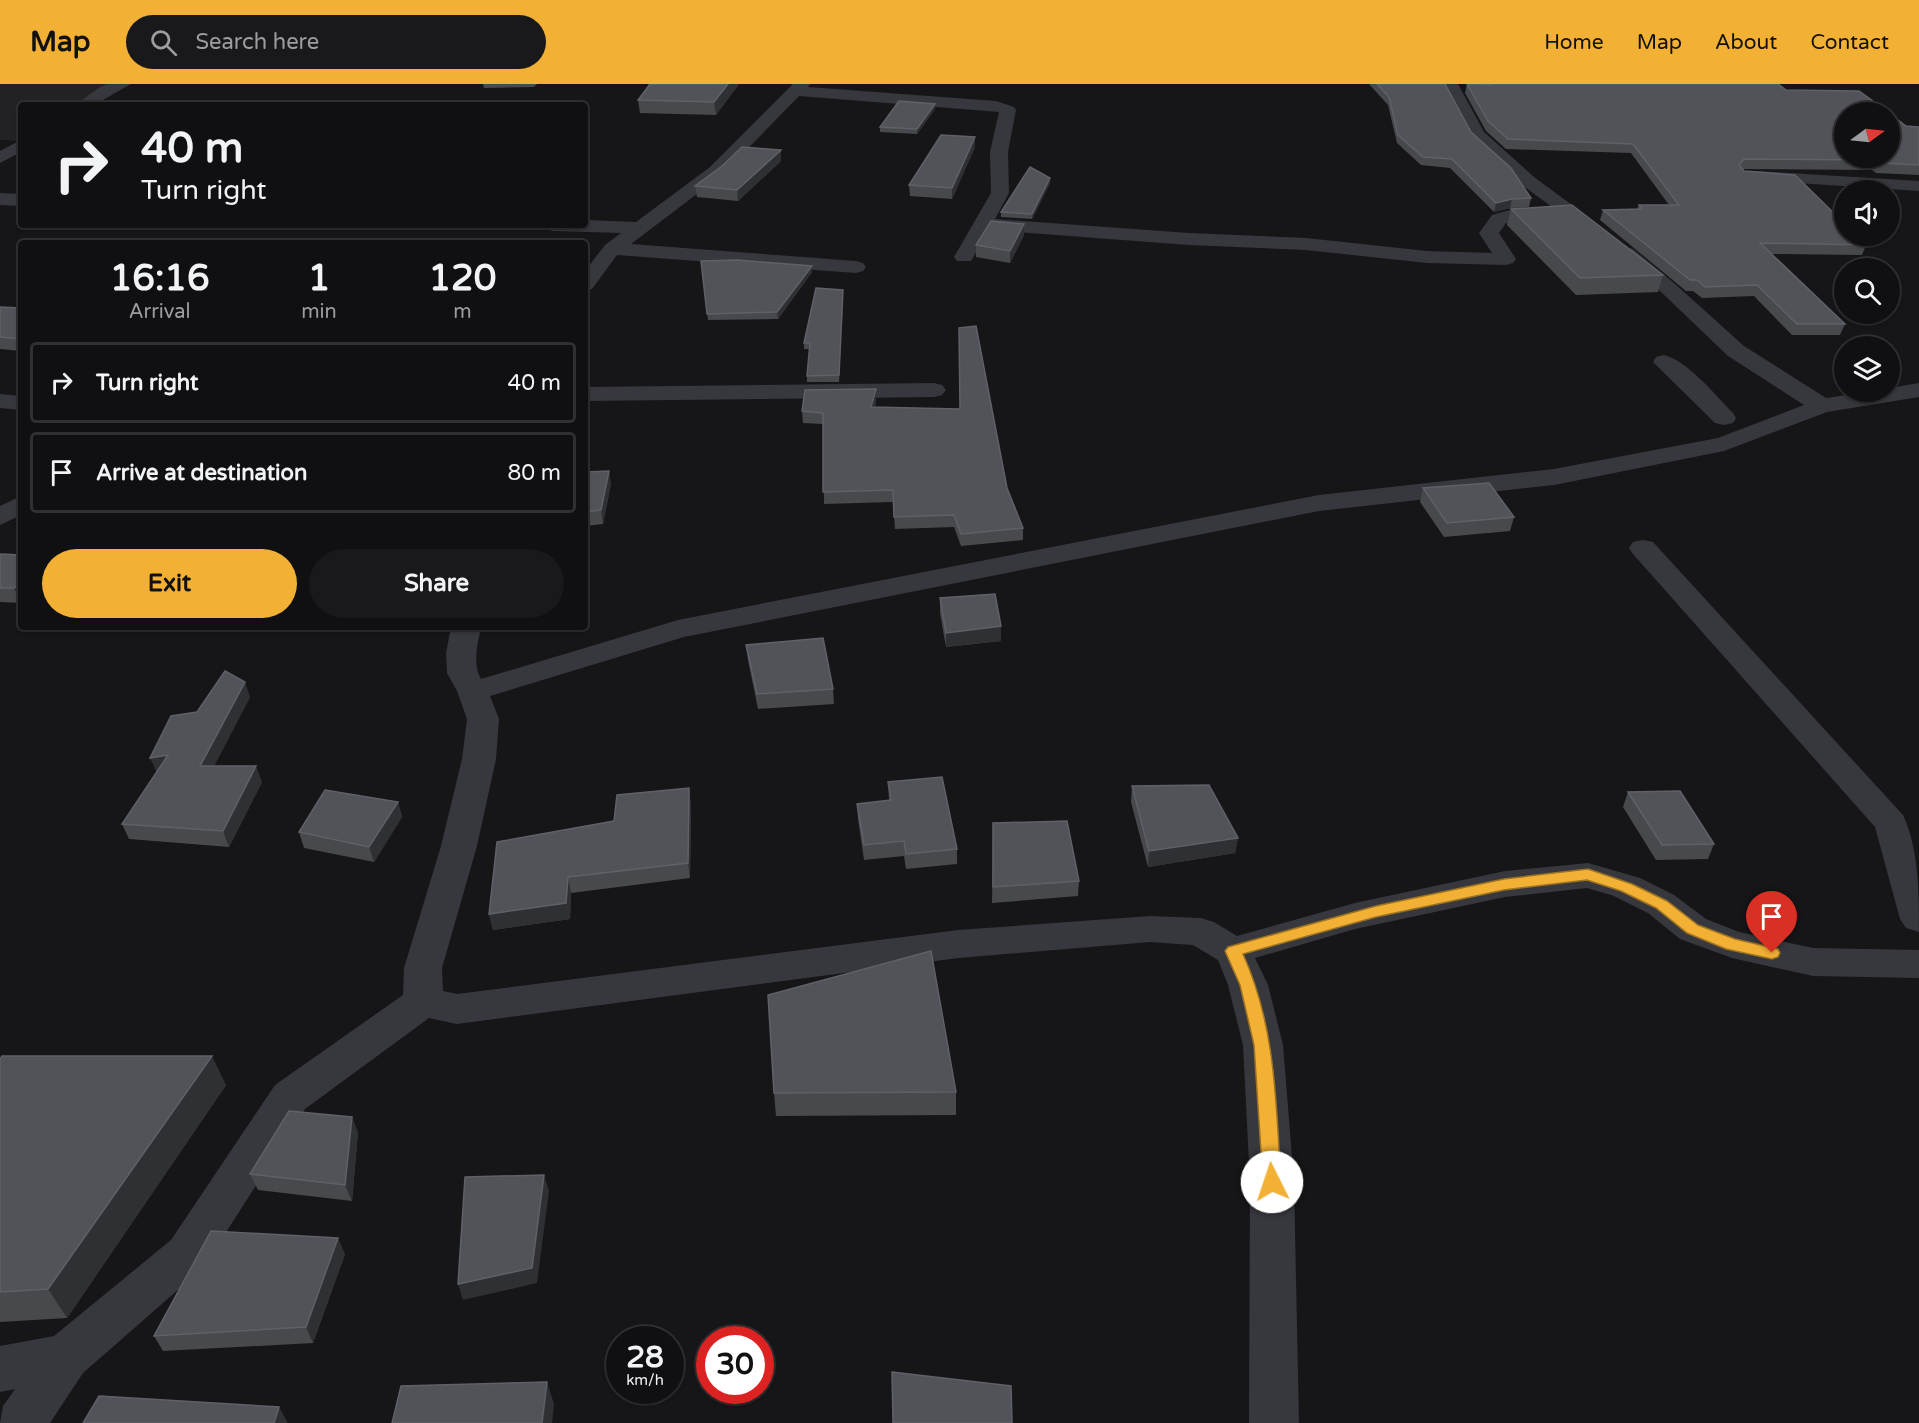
<!DOCTYPE html>
<html lang="en">
<head>
<meta charset="utf-8">
<style>
	:root { --surface:#101012; --page:#19191b; --text:#f1f3f6; --muted:#9c9d9f; --line:#303032; --accent:#f2b134 }
	body { margin:0; font-family:"Varela Round",sans-serif; background:var(--page); color:var(--text); height:100vh; display:flex; flex-direction:column; font-size:22px; white-space:nowrap }
	* { box-sizing:border-box; margin:0 }
	p { font-size:20px; color:var(--muted) }
	.icon { flex:none; width:33px; height:33px; fill:none; stroke:currentColor; stroke-width:2; stroke-linecap:round; stroke-linejoin:round }
	.map { position:relative; flex:1; overflow:hidden }
	.sheet { position:absolute; left:18px; top:156px; width:570px; height:390px; display:flex; flex-direction:column; background:var(--surface); border-radius:6px; box-shadow:0 2px 4px #0004,0 0 0 2px var(--line) }
	.sheet>* { flex:none }
	.guide { position:absolute; left:18px; top:18px; width:570px; height:126px; border-radius:6px; box-shadow:0 2px 4px #0004,0 0 0 2px var(--line); background:#101012; color:var(--text); overflow:hidden }
	.needle { width:39px; rotate:75deg }
	.buttons { position:absolute; left:1834px; top:18px; display:grid; gap:12px }
	.buttons a { display:grid; place-items:center; width:66px; height:66px; border-radius:50%; background:var(--surface); box-shadow:0 2px 4px #0004,0 0 0 2px var(--line); font-size:30px }
	.speed { position:absolute; left:606px; top:1242px; display:flex; gap:12px; font-size:30px; font-weight:700; text-align:center }
	.speed>* { display:grid; place-content:center; width:78px; height:78px; border-radius:50%; background:var(--surface); box-shadow:0 2px 4px #0004,0 0 0 2px var(--line); line-height:1 }
	.speed small { font-size:15px; font-weight:400 }
	.speed .limit { border:9px solid #d22; background:#fff; color:#111 }
	.pin { position:absolute; display:grid; place-items:center; width:51px; height:51px; color:#fff; margin:-62px -26px; border-radius:50% 50% 50% 0; rotate:-45deg; box-shadow:0 0 6px #0007 }
	.pin .icon { rotate:45deg }
	.me { position:absolute; width:66px; margin:-33px; rotate:356deg; stroke-linejoin:round; filter:drop-shadow(0 0 4px #0008) }
	.turn { display:flex; align-items:center; gap:21px; height:126px; padding:0 24px; font-size:27px }
	.turn .icon { width:78px; height:78px; stroke-width:2.5 }
	.turn b { display:block; font-size:42px; line-height:51px }
	.eta { display:flex; justify-content:space-evenly; align-items:center; height:102px; text-align:center }
	.eta b { font-size:36px; font-weight:800; line-height:42px }
	.primary-button { display:flex; gap:12px; margin-top:auto; padding:12px 24px }
	.primary-button a { flex:1; height:69px; border-radius:36px; background:var(--accent); color:#111; font-size:24px; font-weight:800; line-height:69px; text-align:center }
	.primary-button a+a { background:var(--page); color:var(--text) }
	ul { padding:0; list-style:none }
	li { display:flex; align-items:center; gap:18px; height:81px; margin:0 12px 9px; padding:0 12px; border:3px solid var(--line); border-radius:6px }
	li div { flex:1 }
	li b { display:block; font-size:22px }
	li em { font-style:normal }
	header { display:flex; align-items:center; gap:36px; box-sizing:border-box; height:84px; padding:0 30px; background:var(--accent); color:#111 }
	header strong { font-size:28px }
	nav { display:flex; gap:33px; margin-inline-start:auto; font-size:21px }
	.search { width:420px; height:54px; background:var(--page); display:flex; align-items:center; gap:15px; box-sizing:border-box; padding:0 21px; border-radius:33px; color:var(--muted); font-size:22px }
	.map>svg:first-child { display:block }
	.built { fill:#222225 }
	.lines { fill:none; stroke-linecap:round; stroke-linejoin:round }
	.minor { fill:#37383d; fill-rule:evenodd }
	.wall { fill:#47494d }
	.shaded-wall { fill:#2f3033 }
	.building { fill:#525359; stroke:#5f6168; stroke-width:1.5 }
	.route { fill:#f2b134; stroke:#9d7322; stroke-width:1.5 }
</style>
</head>
<body>
<header>
<strong>Map</strong>
<div class="search"><svg class="icon" aria-label="search" viewBox="0 0 24 24"><circle cx="10" cy="10" r="6"/><path d="M15 15l6 6"/></svg>Search here</div>
<nav><a>Home</a><a>Map</a><a>About</a><a>Contact</a></nav>
</header>
<div class="map">
<svg width="1919" height="1339" viewBox="0 0 1919 1339">
	<rect width="100%" height="100%" fill="#161618"/>
	<polygon class="built" points="0,0 112,0 81,21 21,21 21,57 0,56"/>
	<g class="lines">
		<g class="minor">
			<polygon points="108,0 131,0 94,21 75,21 100,3"/>
			<polygon points="793,0 810,0 808,3 996,17 1014,23 1016,26 1008,68 1009,109 995,135 1189,149 1306,154 1427,167 1492,169 1479,149 1492,131 1510,126 1555,125 1522,101 1471,55 1442,0 1458,0 1484,48 1534,93 1587,132 1585,136 1578,138 1563,130 1561,134 1554,136 1506,139 1499,149 1516,175 1513,179 1506,181 1427,179 1306,166 1189,161 989,146 971,177 957,177 954,173 991,109 990,68 999,28 799,12 722,91 631,160 856,177 863,179 866,183 863,187 856,189 617,171 592,205 585,207 585,187 605,161 621,149 553,147 546,145 543,141 585,141 585,136 636,138 710,83"/>
			<polygon points="21,56 21,68 0,79 0,67"/>
			<polygon points="1756,87 1919,97 1919,107 1750,96 1747,92 1750,88"/>
			<polygon points="0,109 21,110 21,122 0,121"/>
			<path d="M1626 163 1633 165 1674 199 1744 262 1826 314 1867 308H1890V304L1919 299V313L1827 328 1724 367 1554 401 1319 427 684 553 490 612 499 635 496 675 477 762 442 884 443 907 457 910 958 846 1150 832 1201 834 1214 838 1237 852 1355 819 1505 787 1588 779 1640 794 1674 811 1706 835 1739 848 1813 864 1919 866V894L1813 892 1732 874 1680 855 1648 829 1614 812 1587 804 1505 813 1355 845 1255 874 1268 901 1283 961 1294 1098 1299 1339H1249L1250 1098 1243 961 1228 901 1218 876 1193 861 1150 858 958 874 457 940 429 934 305 1025 203 1184 83 1289 50 1339H0L3 1322 15 1305 0 1308V1262L54 1252 171 1156 275 1001 403 911 404 884 441 762 462 675 467 635 457 607 447 589 446 569 451 543H481C478 559 472 580 481 595L678 536 1319 411 1554 385 1718 354 1804 321 1728 272 1660 207 1619 173 1616 169 1619 165Z"/>
			<path d="M1664 271C1688 277 1715 311 1733 329L1736 334 1733 339 1724 341 1715 339 1653 278 1656 273Z"/>
			<polygon points="934,299 942,301 946,306 942,311 934,313 585,317 585,303"/>
			<polygon points="0,310 21,312 21,326 0,324"/>
			<polygon points="21,412 21,431 0,441 0,422"/>
			<path d="M1643 456 1653 458 1903 731C1919 765 1919 809 1919 848L1906 844 1900 835 1875 743 1633 470 1629 464 1633 458Z"/>
		</g>
	</g>
	<g class="wall">
		<polygon points="483,0 537,0 534,3 484,4"/>
		<polygon points="650,0 739,0 716,31 640,29 638,16"/>
		<polygon points="1369,0 1445,0 1471,48 1531,114 1529,123 1510,124 1494,128 1450,84 1421,81 1397,59 1388,21"/>
		<polygon points="1467,0 1486,1 1485,0 1778,0 1786,6 1906,42 1919,43 1919,91 1876,89 1872,86 1742,85 1744,87 1866,161 1862,171 1771,170 1845,240 1840,251 1792,251 1754,212 1702,214 1693,207 1686,207 1600,136 1603,126 1637,125 1639,121 1669,121 1631,69 1506,65 1486,47 1465,9"/>
		<polygon points="935,25 917,50 880,48 880,43"/>
		<polygon points="975,53 975,63 952,115 910,112 909,101"/>
		<polygon points="781,77 738,117 697,113 695,102"/>
		<polygon points="1050,94 1050,99 1032,135 1001,133 1001,128"/>
		<polygon points="1511,125 1663,191 1658,208 1576,211 1507,141"/>
		<polygon points="1024,140 1024,151 1010,179 976,173 976,161"/>
		<polygon points="701,177 812,188 778,235 708,236"/>
		<polygon points="843,213 839,298 807,298 807,292 810,265 804,265 804,259"/>
		<polygon points="0,223 21,224 21,267 0,265"/>
		<polygon points="876,316 875,323 1007,404 1023,444 1023,456 961,462 954,443 895,445 893,418 824,420 823,340 803,339 802,327"/>
		<polygon points="585,388 611,400 603,440 585,442"/>
		<polygon points="1423,404 1514,433 1510,447 1444,453 1420,418"/>
		<polygon points="0,470 21,471 21,519 0,518"/>
		<polygon points="940,514 1001,542 1001,557 946,563 940,529"/>
		<polygon points="746,561 833,605 834,620 758,625 748,576"/>
		<polygon points="250,613 214,682 262,698 229,763 129,755 122,740 197,628"/>
		<polygon points="888,698 957,765 957,780 906,785 904,772 864,776 858,735 857,720 889,716"/>
		<polygon points="1132,702 1238,754 1235,769 1148,783 1131,718"/>
		<polygon points="1628,708 1714,760 1708,775 1656,776 1623,723"/>
		<polygon points="398,718 402,733 374,778 304,764 299,748"/>
		<polygon points="691,720 690,794 571,809 570,835 493,846 489,830 614,737"/>
		<polygon points="993,739 1079,797 1078,812 992,819"/>
		<polygon points="0,975 226,1001 67,1234 0,1238"/>
		<polygon points="956,1008 956,1031 776,1032 774,1009"/>
		<polygon points="358,1048 352,1117 258,1106 250,1090"/>
		<polygon points="345,1170 313,1259 163,1267 154,1252"/>
	</g>
	<g class="shaded-wall">
		<polygon points="728,0 739,0 716,31 714,18"/>
		<polygon points="935,20 935,25 917,50 917,45"/>
		<polygon points="975,53 975,63 952,115 952,104"/>
		<polygon points="781,66 781,77 738,117 737,106"/>
		<polygon points="1050,94 1050,99 1032,135 1032,130"/>
		<polygon points="1512,115 1510,124 1494,128 1496,119"/>
		<polygon points="1024,140 1024,151 1010,179 1010,167"/>
		<polygon points="812,182 812,188 778,235 777,228"/>
		<polygon points="843,206 843,213 839,298 839,291"/>
		<polygon points="876,305 876,316 872,334 871,323"/>
		<polygon points="609,387 611,400 603,440 601,426"/>
		<polygon points="21,499 21,519 14,504"/>
		<polygon points="1001,542 1001,557 946,563 946,549"/>
		<polygon points="245,598 250,613 206,697 200,682"/>
		<polygon points="168,671 157,689 150,674"/>
		<polygon points="256,682 262,698 229,763 223,747"/>
		<polygon points="689,704 691,720 690,794 688,779"/>
		<polygon points="398,718 402,733 374,778 369,763"/>
		<polygon points="1238,754 1235,769 1148,783 1149,767"/>
		<polygon points="568,793 571,809 570,835 493,846 489,830"/>
		<polygon points="212,972 226,1001 67,1234 48,1205"/>
		<polygon points="352,1033 358,1048 352,1117 345,1101"/>
		<polygon points="544,1091 549,1107 537,1199 463,1216 458,1200"/>
		<polygon points="338,1154 345,1170 313,1259 306,1243"/>
		<polygon points="547,1298 554,1320 552,1339 542,1339"/>
		<polygon points="279,1323 288,1339 274,1339"/>
	</g>
	<g class="building">
		<polygon points="650,0 728,0 714,18 638,16"/>
		<polygon points="1377,0 1445,0 1471,48 1511,84 1531,114 1512,115 1496,119 1452,75 1423,73 1398,51 1389,13"/>
		<polygon points="1467,0 1491,1 1490,0 1778,0 1786,6 1859,7 1888,28 1845,28 1845,74 1890,74 1890,30 1906,42 1919,43 1919,81 1880,79 1875,76 1744,75 1739,81 1744,87 1795,91 1845,140 1845,152 1857,152 1866,161 1760,159 1845,240 1797,240 1757,201 1705,203 1697,196 1690,196 1603,126 1642,125 1639,121 1679,121 1633,60 1508,55 1488,37"/>
		<polygon points="899,17 935,20 917,45 880,43"/>
		<polygon points="941,51 975,53 952,104 909,101"/>
		<polygon points="742,63 781,66 737,106 695,102 722,82"/>
		<polygon points="1030,83 1050,94 1032,130 1001,128"/>
		<polygon points="1572,121 1663,191 1580,194 1511,125"/>
		<polygon points="991,137 1024,140 1010,167 976,161"/>
		<polygon points="737,176 812,182 777,228 707,230 701,177"/>
		<polygon points="816,204 843,206 839,291 807,292 810,259 804,259"/>
		<polygon points="0,223 21,224 21,254 20,255 0,253"/>
		<polygon points="976,242 1007,404 1023,444 961,450 954,431 894,433 893,406 823,408 823,329 802,327 805,306 876,305 871,323 960,325 959,244"/>
		<polygon points="609,387 601,426 585,428 585,388"/>
		<polygon points="1489,399 1514,433 1447,439 1423,404"/>
		<polygon points="0,470 21,471 21,499 14,504 0,504"/>
		<polygon points="995,510 1001,542 946,549 940,514"/>
		<polygon points="823,554 833,605 757,610 746,561"/>
		<polygon points="225,587 245,598 200,682 256,682 223,747 122,740 168,671 150,674 171,632 197,628"/>
		<polygon points="942,693 957,765 906,770 904,757 864,761 857,720 891,716 888,698"/>
		<polygon points="1209,701 1238,754 1149,767 1132,702"/>
		<polygon points="689,704 688,779 568,793 566,819 489,830 497,758 614,737 617,711"/>
		<polygon points="325,706 398,718 369,763 299,748"/>
		<polygon points="1680,707 1714,760 1662,761 1628,708"/>
		<polygon points="1067,737 1079,797 993,803 993,739"/>
		<polygon points="931,867 956,1008 774,1009 768,911"/>
		<polygon points="2,972 212,972 48,1205 0,1208 0,975"/>
		<polygon points="289,1027 352,1033 345,1101 250,1090"/>
		<polygon points="544,1091 532,1184 458,1200 465,1093"/>
		<polygon points="211,1147 338,1154 306,1243 154,1252"/>
		<polygon points="892,1288 1011,1302 1012,1339 893,1339"/>
		<polygon points="547,1298 542,1339 392,1339 401,1302"/>
		<polygon points="99,1312 279,1323 274,1339 83,1339"/>
	</g>
	<path class="route" d="M1588 785 1632 800 1667 817 1698 841 1735 855 1778 865 1780 869 1778 873 1772 875 1726 865 1687 849 1656 824 1621 807 1587 796 1504 806 1376 833 1243 870C1276 943 1276 1019 1281 1098L1279 1103 1272 1106 1266 1103 1263 1098 1254 961 1240 901 1225 867 1228 863 1376 822 1504 795Z"/>
</svg>
<div class="buttons">
<a><svg class="needle" viewBox="-14 -14 28 28"><path d="M0-13l5 13h-10z" fill="#e53935"/><path d="M0 13l5-13h-10z" fill="#9c9d9f"/></svg></a>
<a><svg class="icon" aria-label="sound" viewBox="0 0 24 24"><path d="M4 9h4l5-4v14l-5-4H4zM17 9q2 3 0 6"/></svg></a>
<a><svg class="icon" aria-label="search" viewBox="0 0 24 24"><circle cx="10" cy="10" r="6"/><path d="M15 15l6 6"/></svg></a>
<a><svg class="icon" aria-label="layers" viewBox="0 0 24 24"><path d="M12 4l9 5-9 5-9-5zM3 14l9 5 9-5"/></svg></a>
</div>
<div class="speed"><div>28<small>km/h</small></div><div class="limit">30</div></div>
<div class="pin" style="left:1772px;top:869px;background:#d93025"><svg class="icon" aria-label="arrive" viewBox="0 0 24 24"><path d="M6 21V4h12l-3 4 3 4H6"/></svg></div>
<svg class="me" style="left:1272px;top:1098px" viewBox="-20 -20 40 40"><circle r="19" fill="#fff"/><path d="M0-13L10 11 0 6-10 11z" fill="#f2b134"/></svg>
<div class="guide">
<div class="turn"><svg class="icon" aria-label="right" viewBox="0 0 24 24"><path d="M7 20v-9h11M14 6l5 5-5 5"/></svg><div><b>40 m</b>Turn right</div></div>
</div>
<section class="sheet">
<div class="eta">
<div><b>16:16</b><p>Arrival</p></div>
<div><b>1</b><p>min</p></div>
<div><b>120</b><p>m</p></div>
</div>
<ul>
<li><svg class="icon" aria-label="right" viewBox="0 0 24 24"><path d="M7 20v-9h11M14 6l5 5-5 5"/></svg><div><b>Turn right</b></div><em>40 m</em></li>
<li><svg class="icon" aria-label="arrive" viewBox="0 0 24 24"><path d="M6 21V4h12l-3 4 3 4H6"/></svg><div><b>Arrive at destination</b></div><em>80 m</em></li>
</ul>
<div class="primary-button"><a>Exit</a><a>Share</a></div>
</section>
</div>
</body>
</html>
